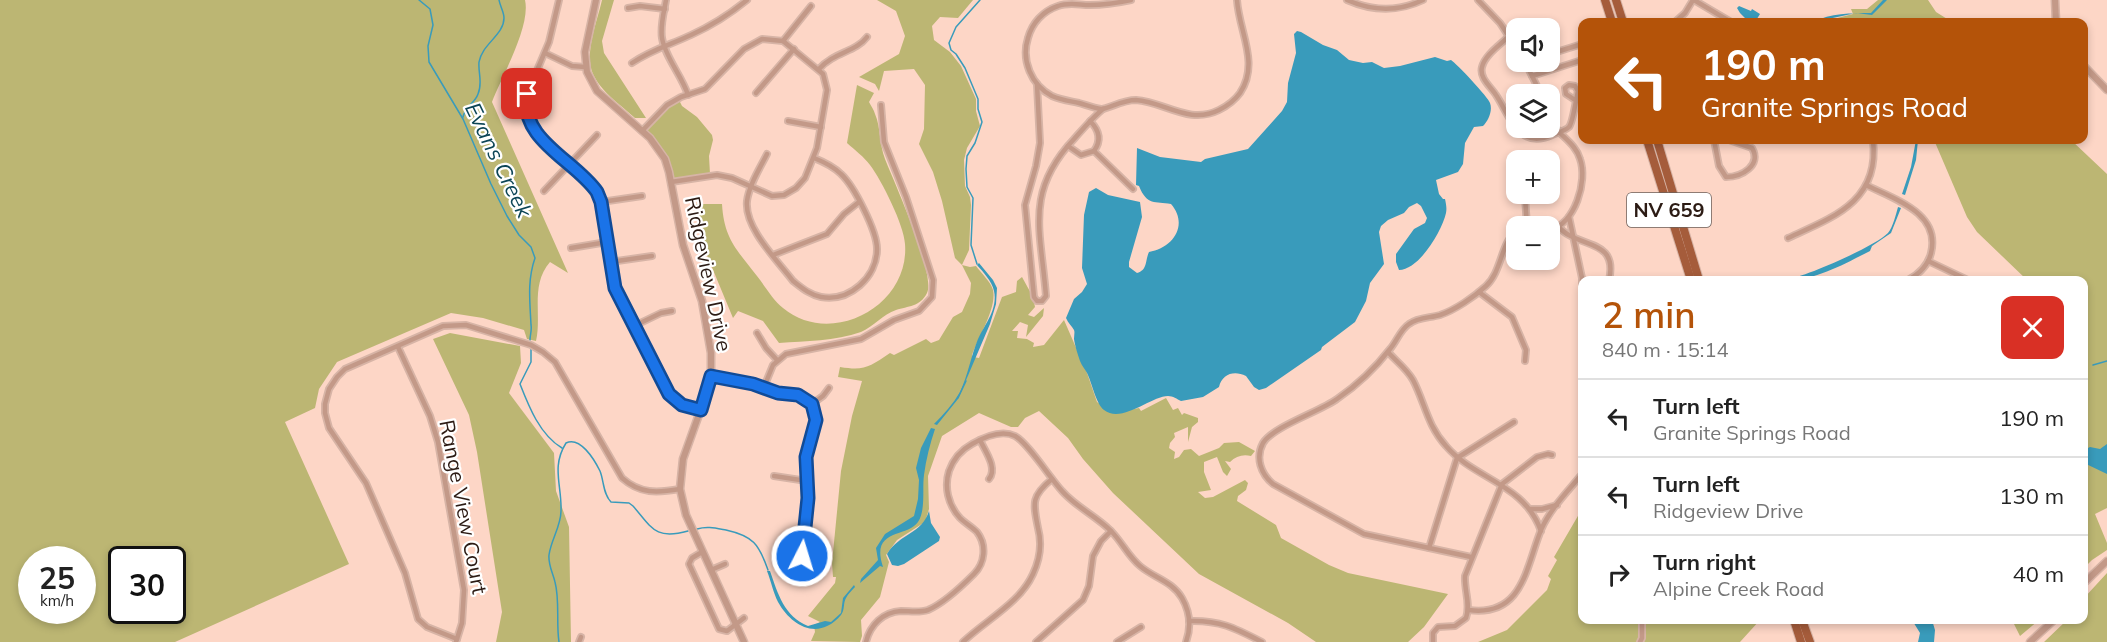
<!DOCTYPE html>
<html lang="en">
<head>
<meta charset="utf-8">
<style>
	:root { --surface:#fff; --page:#f2f2f2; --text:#222; --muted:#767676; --line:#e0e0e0; --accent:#b45309 }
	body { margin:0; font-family:Mulish,sans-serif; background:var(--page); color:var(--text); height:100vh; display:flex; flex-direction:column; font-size:22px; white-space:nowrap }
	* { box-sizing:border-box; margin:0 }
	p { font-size:20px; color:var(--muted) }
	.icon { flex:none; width:33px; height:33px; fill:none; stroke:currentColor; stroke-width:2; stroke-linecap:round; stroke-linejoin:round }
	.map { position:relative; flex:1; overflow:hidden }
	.panel { position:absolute; left:1578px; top:276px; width:510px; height:348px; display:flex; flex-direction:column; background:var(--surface); border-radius:12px; box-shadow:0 3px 9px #0003 }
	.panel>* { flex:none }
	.hud { position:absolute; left:1578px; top:18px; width:510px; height:126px; border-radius:12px; box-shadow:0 3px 9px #0003; background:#b45309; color:#fff; overflow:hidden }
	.tools { position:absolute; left:1506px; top:18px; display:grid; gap:12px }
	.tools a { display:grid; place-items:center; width:54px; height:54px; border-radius:12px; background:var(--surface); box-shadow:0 3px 9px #0003; font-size:30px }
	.speed { position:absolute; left:18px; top:546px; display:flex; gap:12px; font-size:30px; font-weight:700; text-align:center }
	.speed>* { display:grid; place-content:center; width:78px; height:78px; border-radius:50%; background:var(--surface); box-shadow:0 3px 9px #0003; line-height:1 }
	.speed small { font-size:15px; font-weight:400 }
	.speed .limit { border:3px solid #111; border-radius:9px; background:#fff; color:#111 }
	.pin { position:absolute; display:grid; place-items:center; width:51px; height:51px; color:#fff; margin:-26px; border-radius:12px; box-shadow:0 3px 9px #0006 }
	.me { position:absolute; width:66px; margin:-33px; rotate:5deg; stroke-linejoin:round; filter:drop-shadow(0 0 4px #0008) }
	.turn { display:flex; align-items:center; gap:21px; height:126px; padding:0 24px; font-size:27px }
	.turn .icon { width:78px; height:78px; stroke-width:2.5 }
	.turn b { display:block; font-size:42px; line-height:51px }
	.round { display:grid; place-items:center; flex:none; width:63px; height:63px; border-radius:12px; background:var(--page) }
	.headline { display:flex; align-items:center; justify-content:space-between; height:102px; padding:0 24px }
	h1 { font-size:36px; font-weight:600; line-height:45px; color:var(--accent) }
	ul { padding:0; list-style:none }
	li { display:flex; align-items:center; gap:18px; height:78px; padding:0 24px; border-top:2px solid var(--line) }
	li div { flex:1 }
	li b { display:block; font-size:22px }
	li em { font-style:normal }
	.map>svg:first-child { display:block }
	.green { fill:#bcb673; fill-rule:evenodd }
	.water { fill:#399bbb }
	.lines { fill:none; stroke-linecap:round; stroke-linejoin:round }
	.stream { stroke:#399bbb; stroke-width:1.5 }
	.minor-casing { stroke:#d7b4a6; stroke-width:8 }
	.tertiary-casing { stroke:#d7b4a6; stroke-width:9 }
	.primary-casing { stroke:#d7b4a6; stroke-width:10 }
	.minor { stroke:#c39988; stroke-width:4.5 }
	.tertiary { stroke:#c39988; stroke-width:6 }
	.primary { stroke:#a55c3b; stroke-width:8 }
	.route-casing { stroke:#114b97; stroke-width:15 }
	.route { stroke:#1a73e8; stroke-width:10 }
	.labels { text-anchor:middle; stroke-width:4.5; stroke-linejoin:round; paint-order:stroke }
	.shield { fill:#fff; stroke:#6b5f5a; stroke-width:1.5 }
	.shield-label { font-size:20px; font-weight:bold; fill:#2c1b14 }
	.street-label { font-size:21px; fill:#2c1b14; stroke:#fff }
	.water-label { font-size:22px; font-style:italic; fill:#0c4556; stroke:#fff }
</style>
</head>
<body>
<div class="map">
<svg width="2107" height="642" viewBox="0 0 2107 642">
	<rect width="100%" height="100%" fill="#fdd6c6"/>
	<g class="green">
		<path d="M0 0H525C531 26 502 76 492 102L568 273 550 262C530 285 542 315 536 341L527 339 524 330 483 318 451 313 337 362 319 389 315 408 285 422 349 564 175 642H0ZM32 560H82V610H32ZM122 560H172V610H122Z"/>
		<path d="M602 0H614L602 41 604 53 646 118H635C622 106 601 92 593 74 584 53 597 22 602 0Z"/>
		<path d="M877 0H973L958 18 940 17 932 26 934 40 950 52 961 66 976 99V111L980 126 967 148 964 160 965 186 970 197 971 205 969 250 962 265 970 267 976 266C981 273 991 282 993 290 997 308 978 338 972 355L973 357 979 358 1002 297 1016 292 1017 281 1022 277 1033 297 1035 307 1028 315 1034 317 1044 308 1043 316 1026 337 1028 325 1020 322 1012 331H1018L1017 338 1027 339 1034 343 1033 347 1044 345 1064 320 1087 373 1097 402 1114 413 1139 408 1141 411 1166 398 1173 410 1178 408 1182 415 1184 413 1198 418V422L1192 427 1188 442V427L1174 433 1175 437 1170 443 1169 448 1175 452 1174 459 1179 457 1184 450 1191 449 1199 456 1219 448 1224 443 1239 442 1255 451 1251 456C1243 454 1236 456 1230 462L1225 461 1231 469 1227 476 1223 472 1217 457 1204 462V472L1211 490 1198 492 1205 498 1213 497 1245 480 1248 483 1246 490 1238 496 1237 501 1276 525 1281 538 1329 565 1348 573 1448 594 1424 627 1408 642H1316L1288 623 1199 574 1113 493 1083 459 1068 438 1039 411 1025 418 1018 427H1011L979 413 942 436 928 476 929 509 925 522 897 540 886 555 889 562 880 597 861 620 862 636 860 642 811 641 815 632 814 625 820 622 808 616 835 583 836 577H833L832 563 841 471 852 416 862 381 838 377 840 367C865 371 869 367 890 353L894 355 926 339 931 343 939 340 953 317 962 312 970 294 971 283 962 265 955 258 942 201 933 172 919 144 924 129 925 85 914 69 884 71 879 91 875 84 859 77 899 54 905 36 896 11Z"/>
		<polygon points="1878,0 1928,0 1936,12 1952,22 1822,22 1853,14 1851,9 1867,9"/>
		<path d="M857 85 874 93 869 102C871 106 874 110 875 114 881 128 879 144 885 159 894 182 936 274 927 293 920 307 908 306 896 310 883 314 873 327 861 332 835 341 806 341 779 343L763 321 738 311 733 318 706 253 696 204H722C724 239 737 250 757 276 765 286 773 300 783 308 831 348 910 306 905 244 904 225 882 181 870 165 864 157 855 150 847 143Z"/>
		<polygon points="678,98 682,106 697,117 712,135 713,140 709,156 710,174 671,182 667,165 642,131 662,110"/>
		<polygon points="1934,140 2071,140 2107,174 2107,508 2095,514 2107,543 2107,550 2092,560 2084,568 2084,280 2027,280 1977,232 1967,217"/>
		<polygon points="450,333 520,346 521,363 509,393 554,453 556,491 569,527 571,642 496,642 502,612 477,452 469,415 433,339"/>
		<polygon points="1582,509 1582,543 1580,544 1579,548 1582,547 1582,620 1760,620 1740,642 1478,642 1507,630 1547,590 1551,579 1548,576 1557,560 1554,557"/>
		<polygon points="2107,573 2107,642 2044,642 2067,620 2084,620 2084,598"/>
		<polygon points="2010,620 2039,620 2020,636 2013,622"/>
	</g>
	<g class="water">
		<path d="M1883 0H1887L1872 15 1856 13 1814 22C1830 13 1851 13 1871 13Z"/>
		<polygon points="1739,6 1751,11 1752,9 1760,14 1755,22 1749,22 1740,13 1737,8"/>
		<path d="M1297 31 1301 32 1323 45 1337 50 1349 60 1363 63 1372 62 1384 68 1400 66 1435 57 1447 61 1451 60C1456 63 1489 98 1490 103 1493 111 1488 121 1483 126L1474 127 1465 143 1463 164 1458 172 1436 180 1439 194 1443 199H1445C1446 204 1447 208 1446 213 1442 231 1419 270 1399 270L1396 262V254L1414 229 1425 223 1427 218 1421 206 1417 203 1409 207 1404 213 1388 220 1381 226 1379 232 1384 264 1370 283 1366 301 1355 322 1322 347 1321 350 1266 388 1259 390 1254 387 1246 376C1234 370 1222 374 1219 387L1203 397 1181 401C1177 399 1173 396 1168 396 1151 396 1122 424 1104 410 1096 404 1092 383 1087 373 1085 369 1082 366 1080 361 1078 355 1075 346 1074 339 1074 336 1075 332 1074 330 1072 326 1068 323 1066 318L1074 299 1082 292 1087 284 1082 268 1084 215 1089 192 1096 188 1108 195 1140 202 1142 217 1129 262V267L1137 273C1148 270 1145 260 1149 252 1173 248 1189 225 1171 204 1155 201 1147 206 1139 186L1136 185 1137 148 1160 157 1201 162 1205 159 1248 149 1282 111 1287 102 1288 83 1296 53 1294 34Z"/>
		<polygon points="1916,140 1918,140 1916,160 1905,195 1902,194 1911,167"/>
		<path d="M1898 207 1901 208 1891 233 1872 246 1870 251C1844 264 1815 281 1785 280 1805 277 1874 247 1888 233 1893 227 1896 214 1898 207Z"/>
		<path d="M979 263 993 280 997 288 996 304 990 324 958 399 937 425 934 424C944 414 953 404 960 392 968 375 971 356 978 339 985 324 998 309 994 291 992 281 983 272 977 265Z"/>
		<path d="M931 428 935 429C930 444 926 459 924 475 922 489 926 510 918 522 907 538 870 528 883 567L880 566 860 583 861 579 878 560 876 548 885 534 914 516 918 499 919 480 916 468 921 448Z"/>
		<polygon points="2107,444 2107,474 2084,463 2084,450 2090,447 2100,449"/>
		<path d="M929 511 931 523 940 537 939 541 904 564 898 566 892 565 887 554C900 533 922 534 929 511Z"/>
		<path d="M767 571H770C778 594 784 616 808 626L825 621 831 622 841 613 843 598 854 585 855 587C852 590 848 594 846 598 843 603 845 610 841 615 819 641 792 627 778 602 773 592 771 581 767 571Z"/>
		<polygon points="1912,620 1932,620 1935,630 1934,642 1918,642 1920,633"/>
	</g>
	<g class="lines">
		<g class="stream">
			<path d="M419 0 430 9 433 25 428 46 429 62 463 119 491 184 507 216 519 235 531 247 535 258C527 281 530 302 531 325 532 330 530 335 530 340"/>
			<path d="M463 117C465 107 475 103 478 94 483 83 478 73 479 62 482 44 504 35 504 18 504 12 500 6 499 0"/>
			<polyline points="977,264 971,245 973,198 967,187 966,169 967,156 975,143 982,122 978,109 978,99 965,68 956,54 951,50 949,43 956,27 980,0"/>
			<path d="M531 349V362L520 384C529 407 540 435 562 448"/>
			<polyline points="2093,365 2107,361"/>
			<polyline points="958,398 966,381"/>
			<path d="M697 529C707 526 715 528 726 530 753 536 759 544 768 570"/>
			<path d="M559 642C556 623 560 601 555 582 553 573 548 565 549 555 551 540 561 526 561 511 562 485 551 467 566 443 580 436 594 459 600 471 604 481 603 494 611 502L629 503 633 506C652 528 655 540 688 531"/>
		</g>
		<g class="minor-casing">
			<g id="minor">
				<path d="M559 0 549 42 527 94C520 141 575 160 597 192L601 202 610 262 617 292 664 387 682 405 701 410"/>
				<path d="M666 0C664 12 660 26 662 38 665 57 682 76 688 95"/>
				<path d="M1131 0C1117 3 1103 5 1090 5 1079 5 1069 2 1058 6 1043 11 1032 23 1028 38 1021 60 1031 85 1052 96 1061 100 1070 101 1079 103 1086 105 1094 108 1101 109 1108 109 1122 100 1136 100 1165 102 1189 125 1219 110 1227 106 1235 100 1240 93 1260 63 1239 32 1237 0"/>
				<path d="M1347 0C1372 11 1398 12 1423 0"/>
				<polyline points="1478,0 1500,23 1516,47"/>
				<polyline points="1694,0 1731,22"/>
				<polyline points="628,8 640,6 665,9"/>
				<polyline points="1675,22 1685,13 1693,0"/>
				<path d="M1509 36C1500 45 1485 55 1482 67 1479 78 1491 87 1496 95 1510 116 1518 150 1552 135 1557 133 1565 131 1569 127 1573 122 1576 99 1578 91L1575 86 1569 85 1565 88 1566 94 1575 100"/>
				<polyline points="783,41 811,6"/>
				<polyline points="545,53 572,66 585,67"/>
				<polyline points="1550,54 1582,44"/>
				<polyline points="1525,62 1541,94"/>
				<path d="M632 63C653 49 670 45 691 35 711 26 730 14 747 0"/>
				<path d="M819 69C834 52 856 52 867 37"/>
				<polyline points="1532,76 1582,60"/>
				<path d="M1037 84 1040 143 1036 166 1025 205 1034 297 1037 301H1042L1046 296C1041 231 1024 192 1074 139 1083 129 1092 118 1103 109"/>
				<polyline points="756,93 794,49"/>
				<path d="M1550 113C1553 119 1555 128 1560 133 1568 141 1577 148 1580 159 1588 181 1575 224 1550 230"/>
				<polyline points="788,121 821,127"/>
				<polyline points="642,131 667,105 681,97 705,89 744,49 762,39 783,41 823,74 827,90 817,148 805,178 796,188 784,195 772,196 732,178 717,175 671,182"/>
				<path d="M1714 140 1719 166 1726 177C1742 177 1762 165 1752 148L1729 140"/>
				<path d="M1068 146 1081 155 1094 151C1102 140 1099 130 1090 121"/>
				<polyline points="1094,151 1133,189"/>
				<path d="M767 154C760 168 749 185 747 201 744 228 778 261 793 281 802 288 810 295 821 297 850 302 877 277 877 249 877 231 854 186 841 174 833 166 824 162 814 158"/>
				<path d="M1866 185C1894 199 1941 213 1931 253 1928 266 1919 274 1908 280"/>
				<polyline points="544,191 597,135"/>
				<polyline points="1525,197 1527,226"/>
				<polyline points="601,202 642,196"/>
				<polyline points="1569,217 1582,278 1582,296"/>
				<path d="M1558 226C1576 249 1619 237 1609 280"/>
				<path d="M1788 238C1834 217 1880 201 1873 140"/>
				<polyline points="571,248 607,242"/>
				<polyline points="773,255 827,234 844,214 859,202"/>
				<polyline points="1928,261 1968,280"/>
				<polyline points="610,262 652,256"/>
				<polyline points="1479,292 1512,317 1526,350 1525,361"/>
				<polyline points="634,326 661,313 672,311"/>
				<polyline points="757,333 766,348 777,360"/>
				<polyline points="398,347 430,416 438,442 464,590 462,623 456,642"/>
				<path d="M1388 352C1396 361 1407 369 1413 380 1425 403 1427 425 1446 446 1475 480 1524 483 1541 531"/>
				<polyline points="711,376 753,384 778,393 798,395 808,400 814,408 815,426 806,457 808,498 802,550 807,567 815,575"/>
				<polyline points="764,387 773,365 786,354 861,339 894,320 919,311 932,297 933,280 906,197 884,142 881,105"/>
				<polyline points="812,404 823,396 829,388"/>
				<path d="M980 440C985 451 998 468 989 479"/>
				<polyline points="774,476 807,481"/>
				<polyline points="1530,509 1542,509 1557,505"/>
				<polyline points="1429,548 1457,458 1514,422"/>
				<polyline points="702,552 692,558 689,564 719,629 727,631 744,618"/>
				<path d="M1471 557 1364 534 1273 484C1261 474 1255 458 1263 443 1274 426 1319 412 1337 399 1356 386 1376 367 1390 349 1397 341 1400 330 1409 324 1418 317 1430 318 1440 315 1455 310 1474 297 1486 286 1502 271 1500 245 1516 231"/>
				<polyline points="711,570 725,564"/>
				<path d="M1469 610C1523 617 1526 567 1541 530 1550 509 1568 491 1582 474"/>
				<path d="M1189 621C1220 620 1235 628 1262 642"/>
				<path d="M457 639 427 627 418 619 405 573 366 483 329 428 325 413V404L329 389 337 377 345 369 443 326 466 325 531 345 543 352 555 362 622 478C640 494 657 493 680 489"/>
				<polyline points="579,642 581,637"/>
				<path d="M866 642C870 625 883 612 901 611 910 611 919 613 928 610 942 604 963 585 974 574 985 563 987 545 977 532 972 527 965 523 960 518 948 505 944 487 949 471 953 460 961 450 972 444 984 437 1001 429 1015 436 1028 443 1050 478 1062 491 1076 507 1096 516 1111 531 1122 542 1128 556 1140 566 1154 578 1172 581 1182 598 1190 612 1191 628 1186 642"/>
				<path d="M963 642C986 620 1020 603 1033 574 1040 559 1042 543 1038 528 1033 503 1031 496 1052 479"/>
				<polyline points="1036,642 1083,600 1089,586 1093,556 1101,541 1111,531"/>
				<polyline points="1117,642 1141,627"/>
				<path d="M1433 642V633L1438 627 1455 626 1466 618C1471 604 1464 590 1465 576L1502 484 1537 457 1548 454 1552 455"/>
				<polyline points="1640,642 1642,638 1642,620"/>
			</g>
		</g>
		<g class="tertiary-casing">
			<g id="tertiary">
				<polyline points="596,0 585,52 587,72 597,91 650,138 665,159 669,172 683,245 702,301 711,353 711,376 707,392 683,459 680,489 686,515 744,642"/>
				<polyline points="2055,0 2056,22"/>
				<polyline points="2084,66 2107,90"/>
				<polyline points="2084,583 2107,561"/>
				<polyline points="2030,642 2054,620"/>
			</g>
		</g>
		<g class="primary-casing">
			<g id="primary">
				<polyline points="1605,0 1612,22"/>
				<polyline points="1616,0 1623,22"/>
				<polyline points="1647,140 1691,280"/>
				<polyline points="1657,140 1699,280"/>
				<polyline points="1794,620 1801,642"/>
				<polyline points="1802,620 1810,642"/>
			</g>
		</g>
		<use href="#minor" class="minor"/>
		<use href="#tertiary" class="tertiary"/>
		<use href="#primary" class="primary"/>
	</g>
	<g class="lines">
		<g class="route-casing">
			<path id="route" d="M527 94C519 140 575 160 597 192L601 202 615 288 669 394 682 405 701 410 711 376 753 384 778 393 798 395 812 404 816 420 806 457 808 498 802 556"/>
		</g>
		<use href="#route" class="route"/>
	</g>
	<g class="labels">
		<rect class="shield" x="1627" y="193" width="84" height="34" rx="4.5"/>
		<g class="shield-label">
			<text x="1669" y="217">NV 659</text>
		</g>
		<g class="street-label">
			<text transform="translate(708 274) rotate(78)" y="7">Ridgeview Drive</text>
			<text transform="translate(463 507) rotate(79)" y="7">Range View Court</text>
		</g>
		<g class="water-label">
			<text transform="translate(499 160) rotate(64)" y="8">Evans Creek</text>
		</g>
	</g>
</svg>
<div class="tools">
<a><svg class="icon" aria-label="sound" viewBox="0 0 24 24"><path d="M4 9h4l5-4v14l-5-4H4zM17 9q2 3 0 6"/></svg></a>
<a><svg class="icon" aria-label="layers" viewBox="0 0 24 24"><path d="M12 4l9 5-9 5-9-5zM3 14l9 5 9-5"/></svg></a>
<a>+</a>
<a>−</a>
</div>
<div class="speed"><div>25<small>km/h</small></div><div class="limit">30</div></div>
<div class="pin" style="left:527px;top:94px;background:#d93025"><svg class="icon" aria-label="arrive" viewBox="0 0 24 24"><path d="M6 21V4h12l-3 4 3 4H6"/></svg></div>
<svg class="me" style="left:802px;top:556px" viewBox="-20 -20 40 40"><circle r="17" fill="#1a73e8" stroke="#fff" stroke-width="3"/><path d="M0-11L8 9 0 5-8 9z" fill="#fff"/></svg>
<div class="hud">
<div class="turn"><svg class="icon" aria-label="left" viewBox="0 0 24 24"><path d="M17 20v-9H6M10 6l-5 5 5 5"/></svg><div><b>190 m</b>Granite Springs Road</div></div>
</div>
<section class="panel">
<div class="headline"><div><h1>2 min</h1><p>840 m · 15:14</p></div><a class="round" style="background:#d93025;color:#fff"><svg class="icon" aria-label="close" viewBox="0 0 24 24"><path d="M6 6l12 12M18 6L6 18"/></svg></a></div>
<ul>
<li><svg class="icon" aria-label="left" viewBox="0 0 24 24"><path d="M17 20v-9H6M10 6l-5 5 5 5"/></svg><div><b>Turn left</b><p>Granite Springs Road</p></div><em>190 m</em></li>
<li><svg class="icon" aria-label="left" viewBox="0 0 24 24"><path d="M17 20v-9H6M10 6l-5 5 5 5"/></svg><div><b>Turn left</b><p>Ridgeview Drive</p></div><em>130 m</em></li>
<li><svg class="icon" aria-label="right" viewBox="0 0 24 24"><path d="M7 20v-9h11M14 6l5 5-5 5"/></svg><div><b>Turn right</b><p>Alpine Creek Road</p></div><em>40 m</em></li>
</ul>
</section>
</div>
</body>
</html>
